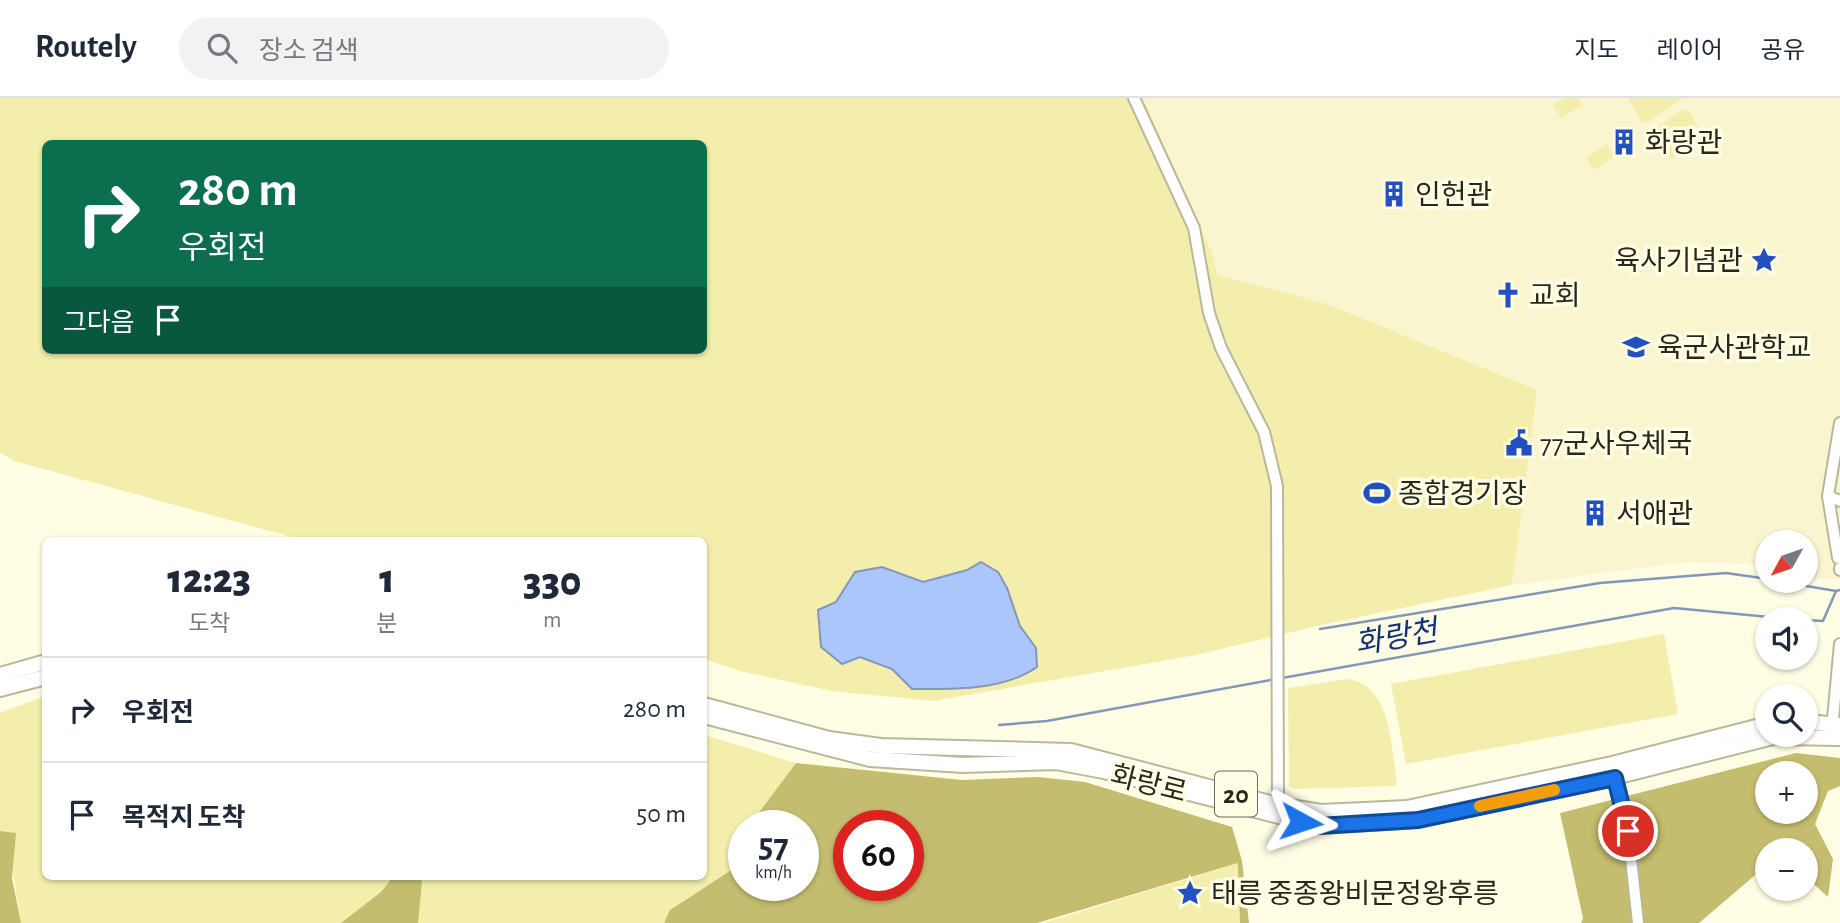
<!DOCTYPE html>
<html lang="ko">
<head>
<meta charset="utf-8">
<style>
	:root { --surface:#fff; --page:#f2f2f3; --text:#1f2937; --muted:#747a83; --line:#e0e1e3 }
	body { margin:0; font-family:"Alegreya Sans","Noto Sans KR",sans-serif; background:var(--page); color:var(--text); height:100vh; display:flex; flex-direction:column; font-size:26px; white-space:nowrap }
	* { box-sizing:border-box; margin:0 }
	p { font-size:23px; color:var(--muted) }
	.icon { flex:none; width:38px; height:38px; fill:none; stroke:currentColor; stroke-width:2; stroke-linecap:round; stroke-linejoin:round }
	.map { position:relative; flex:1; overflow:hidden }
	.side { position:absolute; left:42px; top:439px; width:665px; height:343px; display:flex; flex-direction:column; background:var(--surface); border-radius:10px; box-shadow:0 2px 5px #0004 }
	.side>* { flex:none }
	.guide { position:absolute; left:42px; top:42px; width:665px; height:214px; border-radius:10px; box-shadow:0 2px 5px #0004; background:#0b6e4f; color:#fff; overflow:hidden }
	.needle { width:46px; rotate:230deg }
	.fabs { position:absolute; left:1755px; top:432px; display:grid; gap:14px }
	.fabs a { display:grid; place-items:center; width:63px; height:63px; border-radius:50%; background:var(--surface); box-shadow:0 2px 5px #0004; font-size:35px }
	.speed { position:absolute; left:728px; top:712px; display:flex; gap:14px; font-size:35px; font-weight:700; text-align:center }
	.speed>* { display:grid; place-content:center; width:91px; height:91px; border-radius:50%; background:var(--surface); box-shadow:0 2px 5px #0004; line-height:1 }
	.speed small { font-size:18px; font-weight:400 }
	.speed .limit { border:10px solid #d22; background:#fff; color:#111 }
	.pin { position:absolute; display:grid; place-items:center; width:60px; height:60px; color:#fff; margin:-30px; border:4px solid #fff; border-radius:50%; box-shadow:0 2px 7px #0007 }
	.me { position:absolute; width:77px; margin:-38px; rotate:95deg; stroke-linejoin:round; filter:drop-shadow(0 0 5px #0008) }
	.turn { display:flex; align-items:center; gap:24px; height:147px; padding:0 21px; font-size:32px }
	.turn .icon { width:91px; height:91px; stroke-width:2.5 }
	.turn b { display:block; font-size:49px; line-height:60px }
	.then { display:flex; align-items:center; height:66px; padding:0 21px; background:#0003; gap:14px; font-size:26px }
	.eta { display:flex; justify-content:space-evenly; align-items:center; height:119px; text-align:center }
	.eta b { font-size:42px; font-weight:800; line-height:49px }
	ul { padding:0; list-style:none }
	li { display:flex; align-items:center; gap:21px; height:105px; padding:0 21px; border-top:2px solid var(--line) }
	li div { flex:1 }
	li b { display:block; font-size:26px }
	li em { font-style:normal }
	header { display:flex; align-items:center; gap:42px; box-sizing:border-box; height:98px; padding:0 35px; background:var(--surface); border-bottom:2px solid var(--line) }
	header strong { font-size:33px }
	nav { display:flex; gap:38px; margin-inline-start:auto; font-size:24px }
	.search { width:490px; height:63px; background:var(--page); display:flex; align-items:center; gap:18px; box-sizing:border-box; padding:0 24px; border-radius:38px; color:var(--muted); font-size:26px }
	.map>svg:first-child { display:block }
	.built { fill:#f8f5cf }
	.green { fill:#f3eeac; fill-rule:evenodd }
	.forest { fill:#c4bd6f; fill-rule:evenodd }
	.water { fill:#abc6fb; stroke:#8497b8; stroke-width:2 }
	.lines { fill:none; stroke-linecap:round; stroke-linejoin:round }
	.stream { stroke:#8497b8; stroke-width:2.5 }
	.minor-casing { stroke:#bab89b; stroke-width:14 }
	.major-casing { stroke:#bab89b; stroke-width:18 }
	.minor { stroke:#fff; stroke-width:10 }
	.major { stroke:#fff; stroke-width:14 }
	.route-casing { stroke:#114b97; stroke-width:18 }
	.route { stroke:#1a73e8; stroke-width:12 }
	.slow { stroke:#f59e0b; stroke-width:12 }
	.labels { text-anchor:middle; stroke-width:7; stroke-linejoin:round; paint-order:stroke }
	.shield { fill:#fffde4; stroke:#696859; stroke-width:2 }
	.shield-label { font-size:26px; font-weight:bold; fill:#29281d }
	.poi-label { font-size:28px; fill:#29281d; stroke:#fffde4; text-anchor:start }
	.street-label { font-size:28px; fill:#29281d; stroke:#fffde4 }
	.water-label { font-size:30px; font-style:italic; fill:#11317a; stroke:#fffde4 }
</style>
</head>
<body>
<header>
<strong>Routely</strong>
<div class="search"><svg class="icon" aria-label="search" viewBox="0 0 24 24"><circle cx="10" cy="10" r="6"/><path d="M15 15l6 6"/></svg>장소 검색</div>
<nav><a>지도</a><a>레이어</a><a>공유</a></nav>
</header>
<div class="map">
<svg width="1840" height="825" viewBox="0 0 1840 825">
	<rect width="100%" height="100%" fill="#fffde4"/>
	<polygon class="built" points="1143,0 1840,0 1840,481 1806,481 1806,444 1768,444 1767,472 1758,466 1686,464 1512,487 1537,292 1327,206 1218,177 1212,155"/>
	<g class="green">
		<path d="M0 0H1143L1212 155 1218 177 1327 206 1537 292 1512 487 1312 529 1196 557 933 603 832 593 740 573 704 561V443H306L15 363 0 355ZM46 46H704V252H46Z"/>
		<polygon points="1565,0 1578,0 1583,7 1561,20 1553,7"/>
		<polygon points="1628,0 1682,0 1682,1 1646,25 1641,23"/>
		<polygon points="1683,12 1690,14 1703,40 1669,61 1664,61 1650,34"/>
		<polygon points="1607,46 1615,59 1593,72 1586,59"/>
		<polygon points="1664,536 1678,616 1406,666 1391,586"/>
		<path d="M1347 581C1392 587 1391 649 1397 684L1394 688 1294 691 1289 688 1288 590Z"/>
		<path d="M45 598 46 779H704V637L796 665 758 728H744C744 735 745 744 744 751 734 789 679 791 664 825H21L7 734 0 733V615Z"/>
		<polygon points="1239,765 1240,825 1043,825"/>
	</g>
	<g class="forest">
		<path d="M1796 655 1840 660V688L1828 693 1815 726 1833 761 1828 799 1806 779V752H1768L1767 767 1699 825H1581L1583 820 1560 715ZM1768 676H1806V714H1768Z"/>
		<path d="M796 665 962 682 1038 679 1085 684 1232 729 1242 763 1249 825H1240L1238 765 1037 825H664L670 812 730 773 744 741V788H803V728H749ZM849 728H908V788H849Z"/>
		<polygon points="0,733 16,735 12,780 21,825 0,825"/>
		<polygon points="393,779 419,779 422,784 418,825 341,825 381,794"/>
	</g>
	<path class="water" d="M981 464 998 474 1007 490 1020 528 1036 550 1037 569C1003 593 952 591 912 591L892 571 860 559 842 566 821 549 818 512 836 504 855 474 882 469 923 484 967 472Z"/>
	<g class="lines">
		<g class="stream">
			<polyline points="1777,483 1836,493"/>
			<polyline points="1806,522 1823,523 1836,493 1840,492"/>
			<polyline points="1320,531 1600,485 1726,475 1768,481"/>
			<polyline points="1282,580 1674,510 1802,522"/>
			<polyline points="999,627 1047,623 1276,581"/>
		</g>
		<g class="minor-casing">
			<g id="minor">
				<polyline points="1134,0 1194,130 1209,215 1221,250 1264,334 1277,388 1278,714"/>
				<polyline points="1840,325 1828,398 1840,403"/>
				<polyline points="1828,398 1838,460"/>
				<polyline points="1840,470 1840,472"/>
				<polyline points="1832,631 1840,546"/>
				<polyline points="1613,672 1628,733 1638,825"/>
			</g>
		</g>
		<g class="major-casing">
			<g id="major">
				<polyline points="0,577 46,564"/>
				<polyline points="0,591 46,579"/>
				<polyline points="704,607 829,641 881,648 1071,653 1278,707 1321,714 1407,710 1612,666 1768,626"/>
				<polyline points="704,618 870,661 963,667 1056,664 1104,673 1318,728 1418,722 1615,679 1773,639 1840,640"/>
				<polyline points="1806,624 1840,627"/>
			</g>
		</g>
		<use href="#minor" class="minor"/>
		<use href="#major" class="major"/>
	</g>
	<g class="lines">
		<g class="route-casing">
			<polyline id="route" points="1301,724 1318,728 1418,722 1615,680 1628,733"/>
		</g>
		<use href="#route" class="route"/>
		<polyline class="slow" points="1480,708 1554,692"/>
	</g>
	<defs>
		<g id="building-bare" transform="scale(2.1)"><path d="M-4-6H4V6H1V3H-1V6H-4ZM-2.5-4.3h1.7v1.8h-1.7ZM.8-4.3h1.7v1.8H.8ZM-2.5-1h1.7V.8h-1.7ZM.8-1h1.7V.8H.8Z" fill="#2251bf" stroke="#fffde4" stroke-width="2.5" paint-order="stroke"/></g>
		<g id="sight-bare" transform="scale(2.1)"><path d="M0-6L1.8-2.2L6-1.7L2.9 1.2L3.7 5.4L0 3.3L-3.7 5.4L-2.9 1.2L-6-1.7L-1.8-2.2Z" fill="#2251bf" stroke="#fffde4" stroke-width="2.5" paint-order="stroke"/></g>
		<g id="church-bare" transform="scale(2.1)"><path d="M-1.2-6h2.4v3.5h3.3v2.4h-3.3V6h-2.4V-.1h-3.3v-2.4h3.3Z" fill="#2251bf" stroke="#fffde4" stroke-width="2.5" paint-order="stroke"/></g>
		<g id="university-bare" transform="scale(2.1)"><path d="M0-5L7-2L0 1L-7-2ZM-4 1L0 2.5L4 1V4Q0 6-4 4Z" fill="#2251bf" stroke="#fffde4" stroke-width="2.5" paint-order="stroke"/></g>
		<g id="civic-bare" transform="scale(2.1)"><path d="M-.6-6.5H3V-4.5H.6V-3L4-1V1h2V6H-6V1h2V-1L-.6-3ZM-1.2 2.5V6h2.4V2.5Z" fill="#2251bf" stroke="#fffde4" stroke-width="2.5" paint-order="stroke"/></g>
		<g id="stadium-bare" transform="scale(2.1)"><path d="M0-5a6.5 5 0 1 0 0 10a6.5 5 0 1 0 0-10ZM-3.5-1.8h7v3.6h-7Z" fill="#2251bf" stroke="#fffde4" stroke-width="2.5" paint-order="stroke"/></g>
	</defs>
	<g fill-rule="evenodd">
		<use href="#building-bare" x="1624" y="44"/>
		<use href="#building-bare" x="1394" y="96"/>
		<use href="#sight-bare" x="1764" y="162"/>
		<use href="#church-bare" x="1508" y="197"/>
		<use href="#university-bare" x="1636" y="249"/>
		<use href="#civic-bare" x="1519" y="345"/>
		<use href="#stadium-bare" x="1377" y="395"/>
		<use href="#building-bare" x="1595" y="415"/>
		<use href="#sight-bare" x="1190" y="795"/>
	</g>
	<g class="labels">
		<rect class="shield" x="1215" y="673.5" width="42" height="45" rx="5"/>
		<g class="shield-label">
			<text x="1236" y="705">20</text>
		</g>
		<g class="poi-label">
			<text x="1645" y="54">화랑관</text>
			<text x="1415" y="106">인헌관</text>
			<text x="1743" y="172" text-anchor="end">육사기념관</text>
			<text x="1529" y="207">교회</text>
			<text x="1657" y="259">육군사관학교</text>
			<text x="1540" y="355">77군사우체국</text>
			<text x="1398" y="405">종합경기장</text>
			<text x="1616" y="425">서애관</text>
			<text x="1211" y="805">태릉 중종왕비문정왕후릉</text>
		</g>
		<g class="street-label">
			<text transform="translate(1149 685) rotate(14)" y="10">화랑로</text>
		</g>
		<g class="water-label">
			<text transform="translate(1396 539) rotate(-10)" y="10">화랑천</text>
		</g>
	</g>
</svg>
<div class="fabs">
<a><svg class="needle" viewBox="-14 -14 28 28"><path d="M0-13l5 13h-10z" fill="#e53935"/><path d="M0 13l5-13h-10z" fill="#747a83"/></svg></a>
<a><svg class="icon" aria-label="sound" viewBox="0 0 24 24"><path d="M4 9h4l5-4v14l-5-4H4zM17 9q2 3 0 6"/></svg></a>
<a><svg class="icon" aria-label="search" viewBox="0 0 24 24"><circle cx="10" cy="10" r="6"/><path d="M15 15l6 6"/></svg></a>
<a>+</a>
<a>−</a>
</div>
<div class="speed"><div>57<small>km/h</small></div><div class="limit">60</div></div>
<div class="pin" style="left:1628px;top:733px;background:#d93025"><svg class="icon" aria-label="arrive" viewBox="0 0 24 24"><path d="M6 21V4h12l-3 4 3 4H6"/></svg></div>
<svg class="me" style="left:1301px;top:724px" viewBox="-20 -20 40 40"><path d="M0-17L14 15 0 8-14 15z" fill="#1a73e8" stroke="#fff" stroke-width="4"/></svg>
<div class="guide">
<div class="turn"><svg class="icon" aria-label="right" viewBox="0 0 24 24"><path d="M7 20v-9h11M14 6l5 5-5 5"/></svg><div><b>280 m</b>우회전</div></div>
<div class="then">그다음<svg class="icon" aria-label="arrive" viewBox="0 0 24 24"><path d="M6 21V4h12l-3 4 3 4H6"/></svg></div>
</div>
<section class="side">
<div class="eta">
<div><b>12:23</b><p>도착</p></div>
<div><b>1</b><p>분</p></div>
<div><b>330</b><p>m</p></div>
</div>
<ul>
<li><svg class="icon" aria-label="right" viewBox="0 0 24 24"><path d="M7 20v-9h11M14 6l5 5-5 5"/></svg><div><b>우회전</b></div><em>280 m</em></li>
<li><svg class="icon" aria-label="arrive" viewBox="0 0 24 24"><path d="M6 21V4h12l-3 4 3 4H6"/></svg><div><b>목적지 도착</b></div><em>50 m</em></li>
</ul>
</section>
</div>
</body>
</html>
